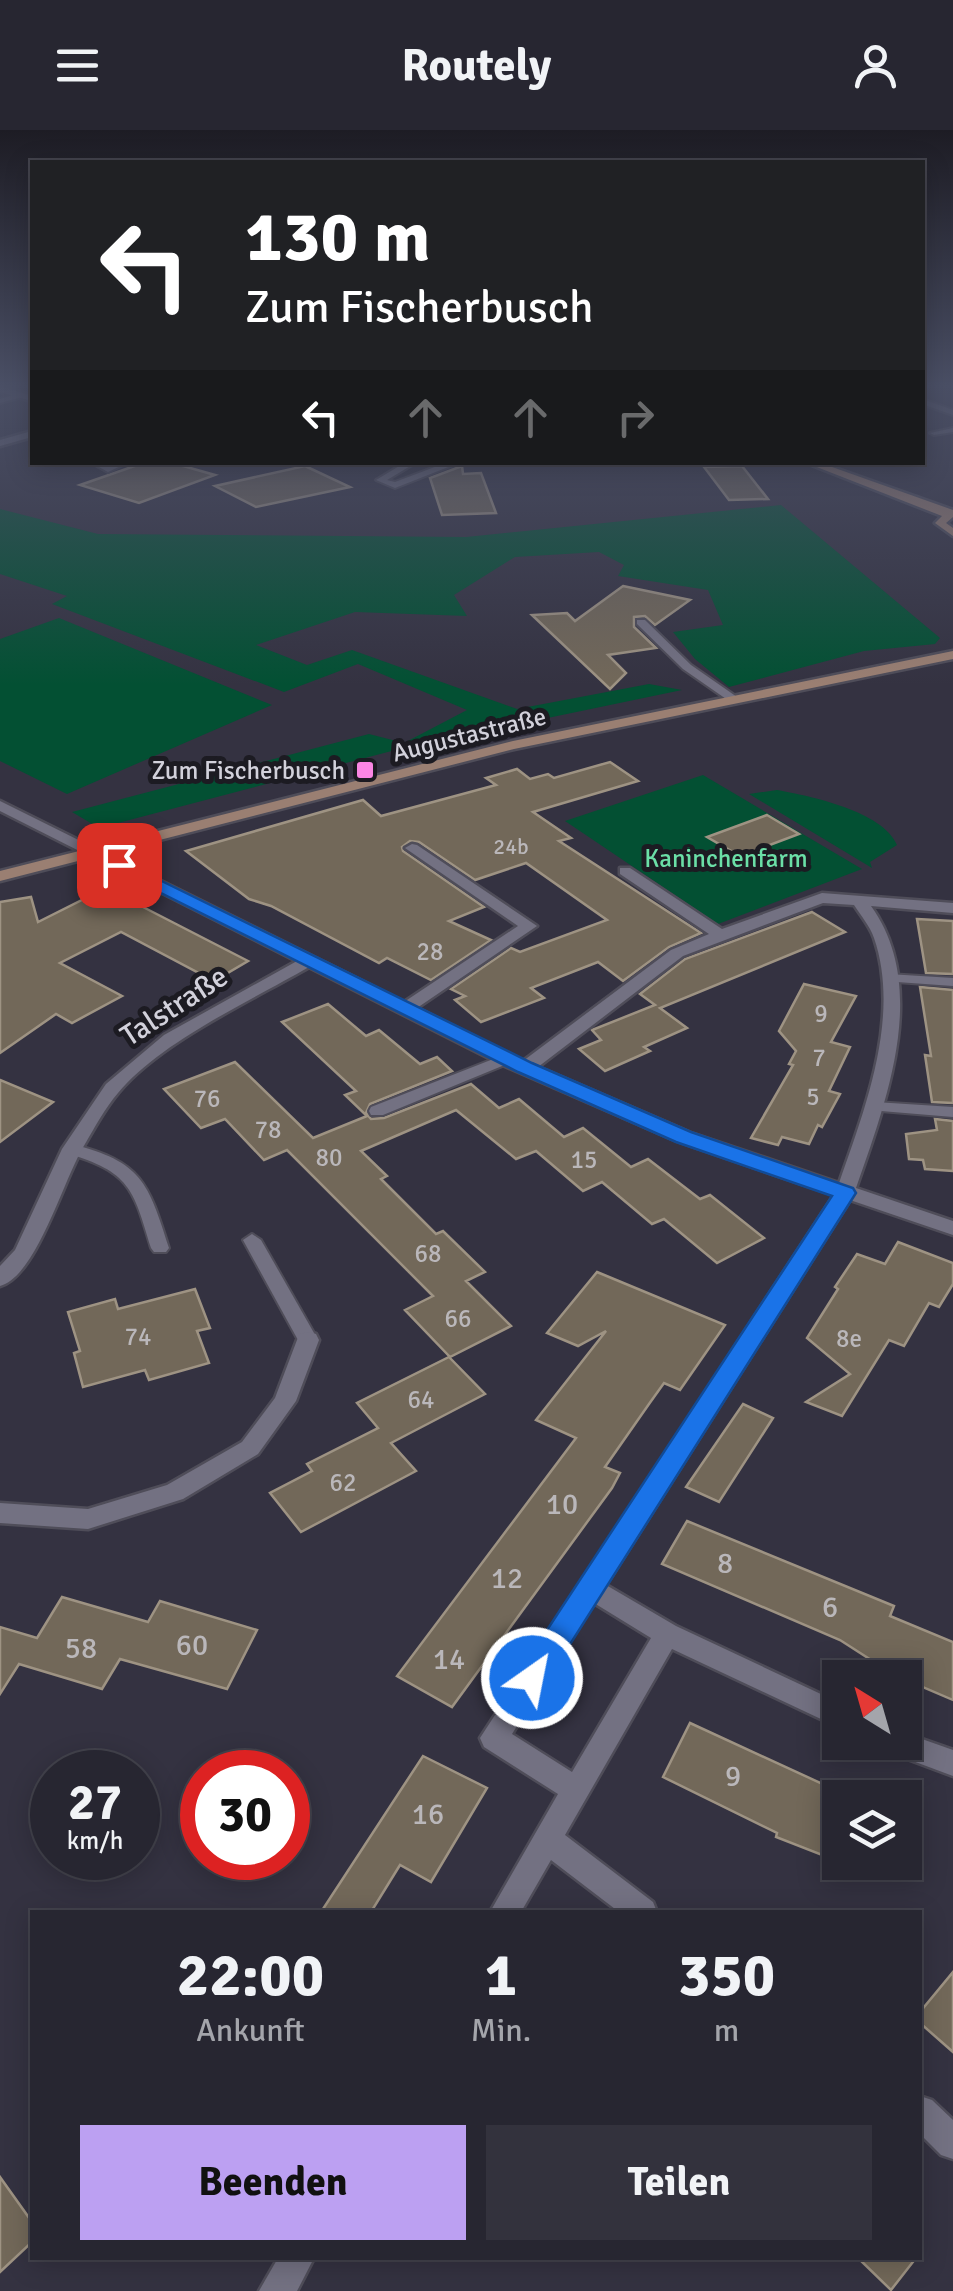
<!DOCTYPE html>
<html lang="de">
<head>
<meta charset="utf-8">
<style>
	:root { --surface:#272631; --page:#33323d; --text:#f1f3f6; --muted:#a4a5ab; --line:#43434d; --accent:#bca0f2 }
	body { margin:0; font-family:Signika,sans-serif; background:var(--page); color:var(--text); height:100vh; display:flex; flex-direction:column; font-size:38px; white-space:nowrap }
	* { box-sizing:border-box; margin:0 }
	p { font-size:32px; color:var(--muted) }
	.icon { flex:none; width:55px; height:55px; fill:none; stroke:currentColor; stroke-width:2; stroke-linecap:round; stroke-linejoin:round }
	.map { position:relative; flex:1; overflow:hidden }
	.drawer { position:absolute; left:30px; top:1780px; width:892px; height:350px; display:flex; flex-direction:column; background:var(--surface); border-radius:0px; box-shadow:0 5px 25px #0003,0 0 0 2px var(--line) }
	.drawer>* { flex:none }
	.top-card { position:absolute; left:30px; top:30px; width:895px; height:305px; border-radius:0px; box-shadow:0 5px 25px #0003,0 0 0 2px var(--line); background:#202124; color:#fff; overflow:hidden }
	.needle { width:65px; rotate:323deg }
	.tools { position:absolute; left:822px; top:1530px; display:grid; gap:20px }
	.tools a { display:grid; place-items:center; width:100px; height:100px; border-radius:0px; background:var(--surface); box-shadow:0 5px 25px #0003,0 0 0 2px var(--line); font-size:50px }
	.speed { position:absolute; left:30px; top:1620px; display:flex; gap:20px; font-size:50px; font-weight:700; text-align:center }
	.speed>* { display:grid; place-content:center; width:130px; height:130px; border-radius:50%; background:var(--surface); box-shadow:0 5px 25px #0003,0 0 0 2px var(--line); line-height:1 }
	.speed small { font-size:25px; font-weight:400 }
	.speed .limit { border:15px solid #d22; background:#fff; color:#111 }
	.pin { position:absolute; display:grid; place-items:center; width:85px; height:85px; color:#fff; margin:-42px; border-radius:20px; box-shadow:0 5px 15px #0006 }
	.me { position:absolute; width:110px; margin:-55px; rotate:33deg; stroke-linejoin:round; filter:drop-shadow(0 0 8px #0008) }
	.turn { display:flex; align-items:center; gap:35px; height:210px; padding:0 50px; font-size:45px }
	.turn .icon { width:130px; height:130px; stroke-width:2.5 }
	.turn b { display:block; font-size:70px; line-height:85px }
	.lanes { display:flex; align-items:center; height:95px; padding:0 50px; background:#0003; justify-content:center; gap:50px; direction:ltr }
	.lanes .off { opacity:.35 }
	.eta { display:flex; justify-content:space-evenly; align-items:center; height:170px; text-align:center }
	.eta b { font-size:60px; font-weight:800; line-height:70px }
	.cta { display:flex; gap:20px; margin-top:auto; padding:20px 50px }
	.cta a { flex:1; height:115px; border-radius:0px; background:var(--accent); color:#111; font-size:40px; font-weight:800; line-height:115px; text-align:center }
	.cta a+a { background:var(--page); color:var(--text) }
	header { display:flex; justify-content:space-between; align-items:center; height:130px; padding:0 50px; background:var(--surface); font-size:45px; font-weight:800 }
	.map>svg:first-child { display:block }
	.green { fill:#035033 }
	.building { fill:#726859; stroke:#9e9383; stroke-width:2.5 }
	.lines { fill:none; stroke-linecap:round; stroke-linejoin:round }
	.service-casing { stroke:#4f4d59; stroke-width:4 }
	.minor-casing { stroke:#4f4d59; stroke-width:5 }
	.secondary-casing { stroke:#4f4d59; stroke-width:5 }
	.service { fill:#737182; fill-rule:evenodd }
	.minor { fill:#737182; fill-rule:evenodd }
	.secondary { fill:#9a7f72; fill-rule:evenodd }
	.route { fill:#1a73e8; stroke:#114b97; stroke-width:2.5 }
	.poi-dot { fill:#fb86e4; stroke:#1c1b22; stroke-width:4 }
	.labels { text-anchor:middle; stroke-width:10; stroke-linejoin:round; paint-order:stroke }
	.far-number-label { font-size:22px; fill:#bab7ba }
	.far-street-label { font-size:25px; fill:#d2d1db; stroke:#1c1b22 }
	.far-poi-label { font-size:25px; fill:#d2d1db; stroke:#1c1b22; text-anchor:end }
	.far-park-label { font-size:25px; fill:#6bdfa7; stroke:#1c1b22 }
	.number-label { font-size:25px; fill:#bab7ba }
	.street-label { font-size:30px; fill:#d2d1db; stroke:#1c1b22 }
	.near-number-label { font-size:30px; fill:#bab7ba }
</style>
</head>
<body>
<header><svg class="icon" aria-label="menu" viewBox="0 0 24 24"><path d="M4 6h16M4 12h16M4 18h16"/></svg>Routely<svg class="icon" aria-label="person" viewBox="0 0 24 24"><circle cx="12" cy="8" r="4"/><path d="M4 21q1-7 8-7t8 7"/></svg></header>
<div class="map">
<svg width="953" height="2161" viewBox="0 0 953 2161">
	<rect width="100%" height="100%" fill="#343241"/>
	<g class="green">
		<polygon points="781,375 940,508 935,514 864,521 729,557 695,529 673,502 723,495 708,460 618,446 624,435 599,422 515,427 454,465 467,486 355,482 256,515 307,535 352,520 517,579 649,554 682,560 403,618 99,698 72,682 369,604 404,613 467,580 358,534 284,562 52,474 67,466 0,444 0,379 98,404 466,407"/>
		<polygon points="59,488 272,575 67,664 0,631 0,509"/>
		<polygon points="703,645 862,739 718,794 565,691"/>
		<path d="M777 660C810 666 883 681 897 715L870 732 872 738 749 664Z"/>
	</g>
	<g class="building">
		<polygon points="146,332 169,332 215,345 139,373 80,355"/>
		<polygon points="305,336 350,357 256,377 215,356"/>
		<polygon points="462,336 463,344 481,343 496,383 442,385 430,348"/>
		<polygon points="742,336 768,369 729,370 704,337"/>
		<polygon points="623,456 690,470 655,495 645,486 634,487 634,497 656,518 608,525 626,543 610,559 532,485 567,483 575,491"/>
		<polygon points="610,632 638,651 533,682 571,708 559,711 701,803 669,817 623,851 598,832 531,858 544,868 481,892 455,870 465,866 451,859 511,818 520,822 607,790 526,733 475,750 419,712 410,711 402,717 403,721 484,777 449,791 491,810 431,850 387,828 379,833 271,776 249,769 186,721 363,670 381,686 496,655 486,648 517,639 530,649 548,644 554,648"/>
		<polygon points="767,685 799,704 740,726 707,707"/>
		<polygon points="106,758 248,831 214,851 121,802 60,833 122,866 72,893 56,884 0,923 0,772 31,767 38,792"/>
		<polygon points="812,782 845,802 660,878 687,898 644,917 650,921 605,941 579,919 601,910 592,900 655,875 640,864 685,829"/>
		<polygon points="917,789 953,791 953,844 926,843"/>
		<polygon points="804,854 856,866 831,912 850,917 829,961 840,964 822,997 818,995 809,1014 782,1007 778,1015 751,1008 793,935 789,934 796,921 779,901"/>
		<polygon points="920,857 953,860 953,973 932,972 925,925 931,926"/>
		<polygon points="328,874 366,906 379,900 420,934 437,927 452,941 370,974 366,983 371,989 384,988 471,954 499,978 519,969 564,1007 583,998 631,1037 648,1029 700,1069 710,1065 764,1108 717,1133 664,1089 652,1094 602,1052 583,1061 536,1021 516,1029 456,980 361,1021 387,1046 381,1049 436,1104 443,1101 485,1142 466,1151 511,1196 450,1227 405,1180 433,1166 287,1020 264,1030 225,989 201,998 164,959 235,932 313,1008 367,986 345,965 356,961 282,892"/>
		<polygon points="0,950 53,972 0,1012"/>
		<polygon points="935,989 953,991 953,1041 925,1039 923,1030 909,1029 906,1004 937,1000"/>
		<polygon points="898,1112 953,1133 953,1154 939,1177 929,1173 904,1216 889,1210 842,1286 806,1272 850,1244 807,1208 838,1159 835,1157 857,1124 885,1134"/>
		<polygon points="597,1142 725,1195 680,1260 664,1253 649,1274 605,1337 620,1343 612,1358 452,1577 397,1546 576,1308 536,1290 606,1201 578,1216 547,1203"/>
		<polygon points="195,1159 210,1198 197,1201 209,1233 149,1250 145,1240 83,1257 74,1223 80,1221 68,1182 115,1169 118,1179"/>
		<polygon points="449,1227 485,1264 391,1313 416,1341 301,1402 270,1363 312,1341 307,1334 378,1298 357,1273"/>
		<polygon points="743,1274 773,1288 719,1372 686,1357"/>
		<polygon points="687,1391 894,1476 890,1486 953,1512 953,1570 869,1534 871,1530 840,1510 662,1434"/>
		<polygon points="62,1467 148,1492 160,1471 257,1500 227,1559 120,1529 102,1559 19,1534 0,1564 0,1497 37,1508"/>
		<polygon points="690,1593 840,1662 840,1732 776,1707 777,1703 663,1647"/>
		<polygon points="423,1626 487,1658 431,1752 400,1735 371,1782 321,1782"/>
		<polygon points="953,1842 953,1922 920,1893 920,1882"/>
		<polygon points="0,2047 32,2092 32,2112 0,2142"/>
		<polygon points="858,2128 916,2128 891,2160"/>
	</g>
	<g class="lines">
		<g class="service-casing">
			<g id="service">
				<polygon points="19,263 22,267 0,273 0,269"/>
				<polygon points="922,269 953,280 953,285 922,274"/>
				<polygon points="953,298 953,302 934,305 930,303"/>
				<polygon points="90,332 108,336 129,332 108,342"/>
				<polygon points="406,332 417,332 387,350 395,352 448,332 461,332 395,358 376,350"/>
				<polygon points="637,490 645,490 691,535 737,567 737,571 729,571 683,539 637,494"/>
				<polygon points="888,844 953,848 953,856 883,851 883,845"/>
				<polygon points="506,924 514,929 512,932 383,985 371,985 369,981 371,977"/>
				<polygon points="875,972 953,977 953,987 869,980 867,977 869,974"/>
				<path d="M72 1014C142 1032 148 1052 169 1118L166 1122H154L151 1118C133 1058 130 1042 66 1023L64 1019Z"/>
				<polygon points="252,1104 261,1110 318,1210 315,1215 301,1215 298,1210 243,1110"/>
			</g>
		</g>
		<g class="minor-casing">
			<g id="minor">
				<polygon points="0,256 32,266 32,271 0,262"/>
				<polygon points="32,301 32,307 0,316 0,310"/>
				<path d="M0 671 404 872 518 796 405 718 412 714 417 715 537 796 417 878 523 931 671 820 709 804 620 744V738H630L722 799 822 763 953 773V783L871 776C930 858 886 972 856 1058L953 1091V1105L850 1070 606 1455 676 1496 840 1573V1598L672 1519 565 1705 653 1772 657 1782H619L551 1730 521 1782H490L558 1664 484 1617 480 1608 834 1065 677 1011 505 936 309 837C252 870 160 912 118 963 105 978 95 997 85 1014 64 1047 37 1146 0 1156V1136L15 1120 62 1019 106 954 164 905 297 831 0 681ZM823 773 854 775C861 786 870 796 874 808 901 886 865 979 839 1053L691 1003 538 937 683 826ZM594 1473 651 1508 572 1642 512 1604Z"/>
				<polygon points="308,1202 316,1204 319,1210 296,1271 258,1324 183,1369 88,1399 0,1393 0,1373 88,1379 167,1355 242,1312 275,1268 297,1210 300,1204"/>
				<polygon points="905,1603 953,1620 953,1646 886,1621 883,1612 905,1612"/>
				<polygon points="920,1966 932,1970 953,1990 953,2029 941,2025 920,2004"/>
				<polygon points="278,2128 314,2128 297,2161 259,2161"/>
			</g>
		</g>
		<g class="secondary-casing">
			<g id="secondary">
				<polygon points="804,332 818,332 953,380 953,387 946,393 953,398 953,406 935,393 942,386"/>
				<polygon points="953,521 953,529 514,619 0,751 0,741 513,611"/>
			</g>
		</g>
		<use href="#service" class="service"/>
		<use href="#minor" class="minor"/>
		<use href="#secondary" class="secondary"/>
	</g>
	<linearGradient id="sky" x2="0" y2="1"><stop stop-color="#1d1c24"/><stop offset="0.46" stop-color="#4a4f65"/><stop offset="1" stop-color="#4a4f65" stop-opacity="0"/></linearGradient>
	<rect width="953" height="555" fill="url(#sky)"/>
	<polygon class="route" points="119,730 532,933 691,1002 853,1058 856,1063 543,1557 532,1561 522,1557 517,1548 522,1538 832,1066 676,1012 518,942 113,739 111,735"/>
	<rect class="poi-dot" x="355" y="630" width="20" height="20" rx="5"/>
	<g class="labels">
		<g class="far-number-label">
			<text x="511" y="724">24b</text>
		</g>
		<g class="far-street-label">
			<text transform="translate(469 604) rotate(-14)" y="9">Augustastraße</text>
		</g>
		<g class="far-poi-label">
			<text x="345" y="649">Zum Fischerbusch</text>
		</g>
		<g class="far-park-label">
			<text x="726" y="737">Kaninchenfarm</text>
		</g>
		<g class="number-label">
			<text x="430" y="830">28</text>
			<text x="821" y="892">9</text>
			<text x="819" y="936">7</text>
			<text x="813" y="975">5</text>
			<text x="207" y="977">76</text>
			<text x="268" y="1008">78</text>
			<text x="329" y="1036">80</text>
			<text x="584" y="1038">15</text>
			<text x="428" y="1132">68</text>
			<text x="458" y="1197">66</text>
			<text x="138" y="1215">74</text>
			<text x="849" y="1217">8e</text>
			<text x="421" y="1278">64</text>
			<text x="343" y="1361">62</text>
		</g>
		<g class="street-label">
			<text transform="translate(174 876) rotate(-33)" y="10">Talstraße</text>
		</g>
		<g class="near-number-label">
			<text x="562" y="1384">10</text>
			<text x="725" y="1443">8</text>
			<text x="507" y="1458">12</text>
			<text x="830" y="1487">6</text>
			<text x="192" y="1525">60</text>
			<text x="81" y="1528">58</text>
			<text x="449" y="1539">14</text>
			<text x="733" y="1656">9</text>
			<text x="428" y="1694">16</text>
		</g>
	</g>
</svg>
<div class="tools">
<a><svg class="needle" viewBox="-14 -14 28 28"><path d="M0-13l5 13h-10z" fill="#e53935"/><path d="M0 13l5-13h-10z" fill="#a4a5ab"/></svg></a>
<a><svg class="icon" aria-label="layers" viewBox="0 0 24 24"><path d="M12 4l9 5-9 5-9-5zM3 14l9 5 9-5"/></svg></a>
</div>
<div class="speed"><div>27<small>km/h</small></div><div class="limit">30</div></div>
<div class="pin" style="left:119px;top:735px;background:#d93025"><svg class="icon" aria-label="arrive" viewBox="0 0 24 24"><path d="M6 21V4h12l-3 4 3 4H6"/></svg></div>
<svg class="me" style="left:532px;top:1548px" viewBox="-20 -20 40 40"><circle r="17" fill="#1a73e8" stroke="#fff" stroke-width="3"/><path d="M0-11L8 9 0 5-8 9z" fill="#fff"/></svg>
<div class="top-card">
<div class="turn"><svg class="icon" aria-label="left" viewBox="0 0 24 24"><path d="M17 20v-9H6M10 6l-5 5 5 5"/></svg><div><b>130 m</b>Zum Fischerbusch</div></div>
<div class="lanes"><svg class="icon" aria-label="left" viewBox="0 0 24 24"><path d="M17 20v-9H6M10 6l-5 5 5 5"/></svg><svg class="icon off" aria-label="ahead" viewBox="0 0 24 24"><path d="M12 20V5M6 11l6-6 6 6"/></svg><svg class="icon off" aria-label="ahead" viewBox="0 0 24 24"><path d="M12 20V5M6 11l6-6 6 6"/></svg><svg class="icon off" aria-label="right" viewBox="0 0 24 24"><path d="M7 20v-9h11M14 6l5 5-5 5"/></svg></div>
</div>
<section class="drawer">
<div class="eta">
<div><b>22:00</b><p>Ankunft</p></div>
<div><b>1</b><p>Min.</p></div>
<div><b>350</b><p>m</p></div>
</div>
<div class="cta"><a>Beenden</a><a>Teilen</a></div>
</section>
</div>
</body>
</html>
